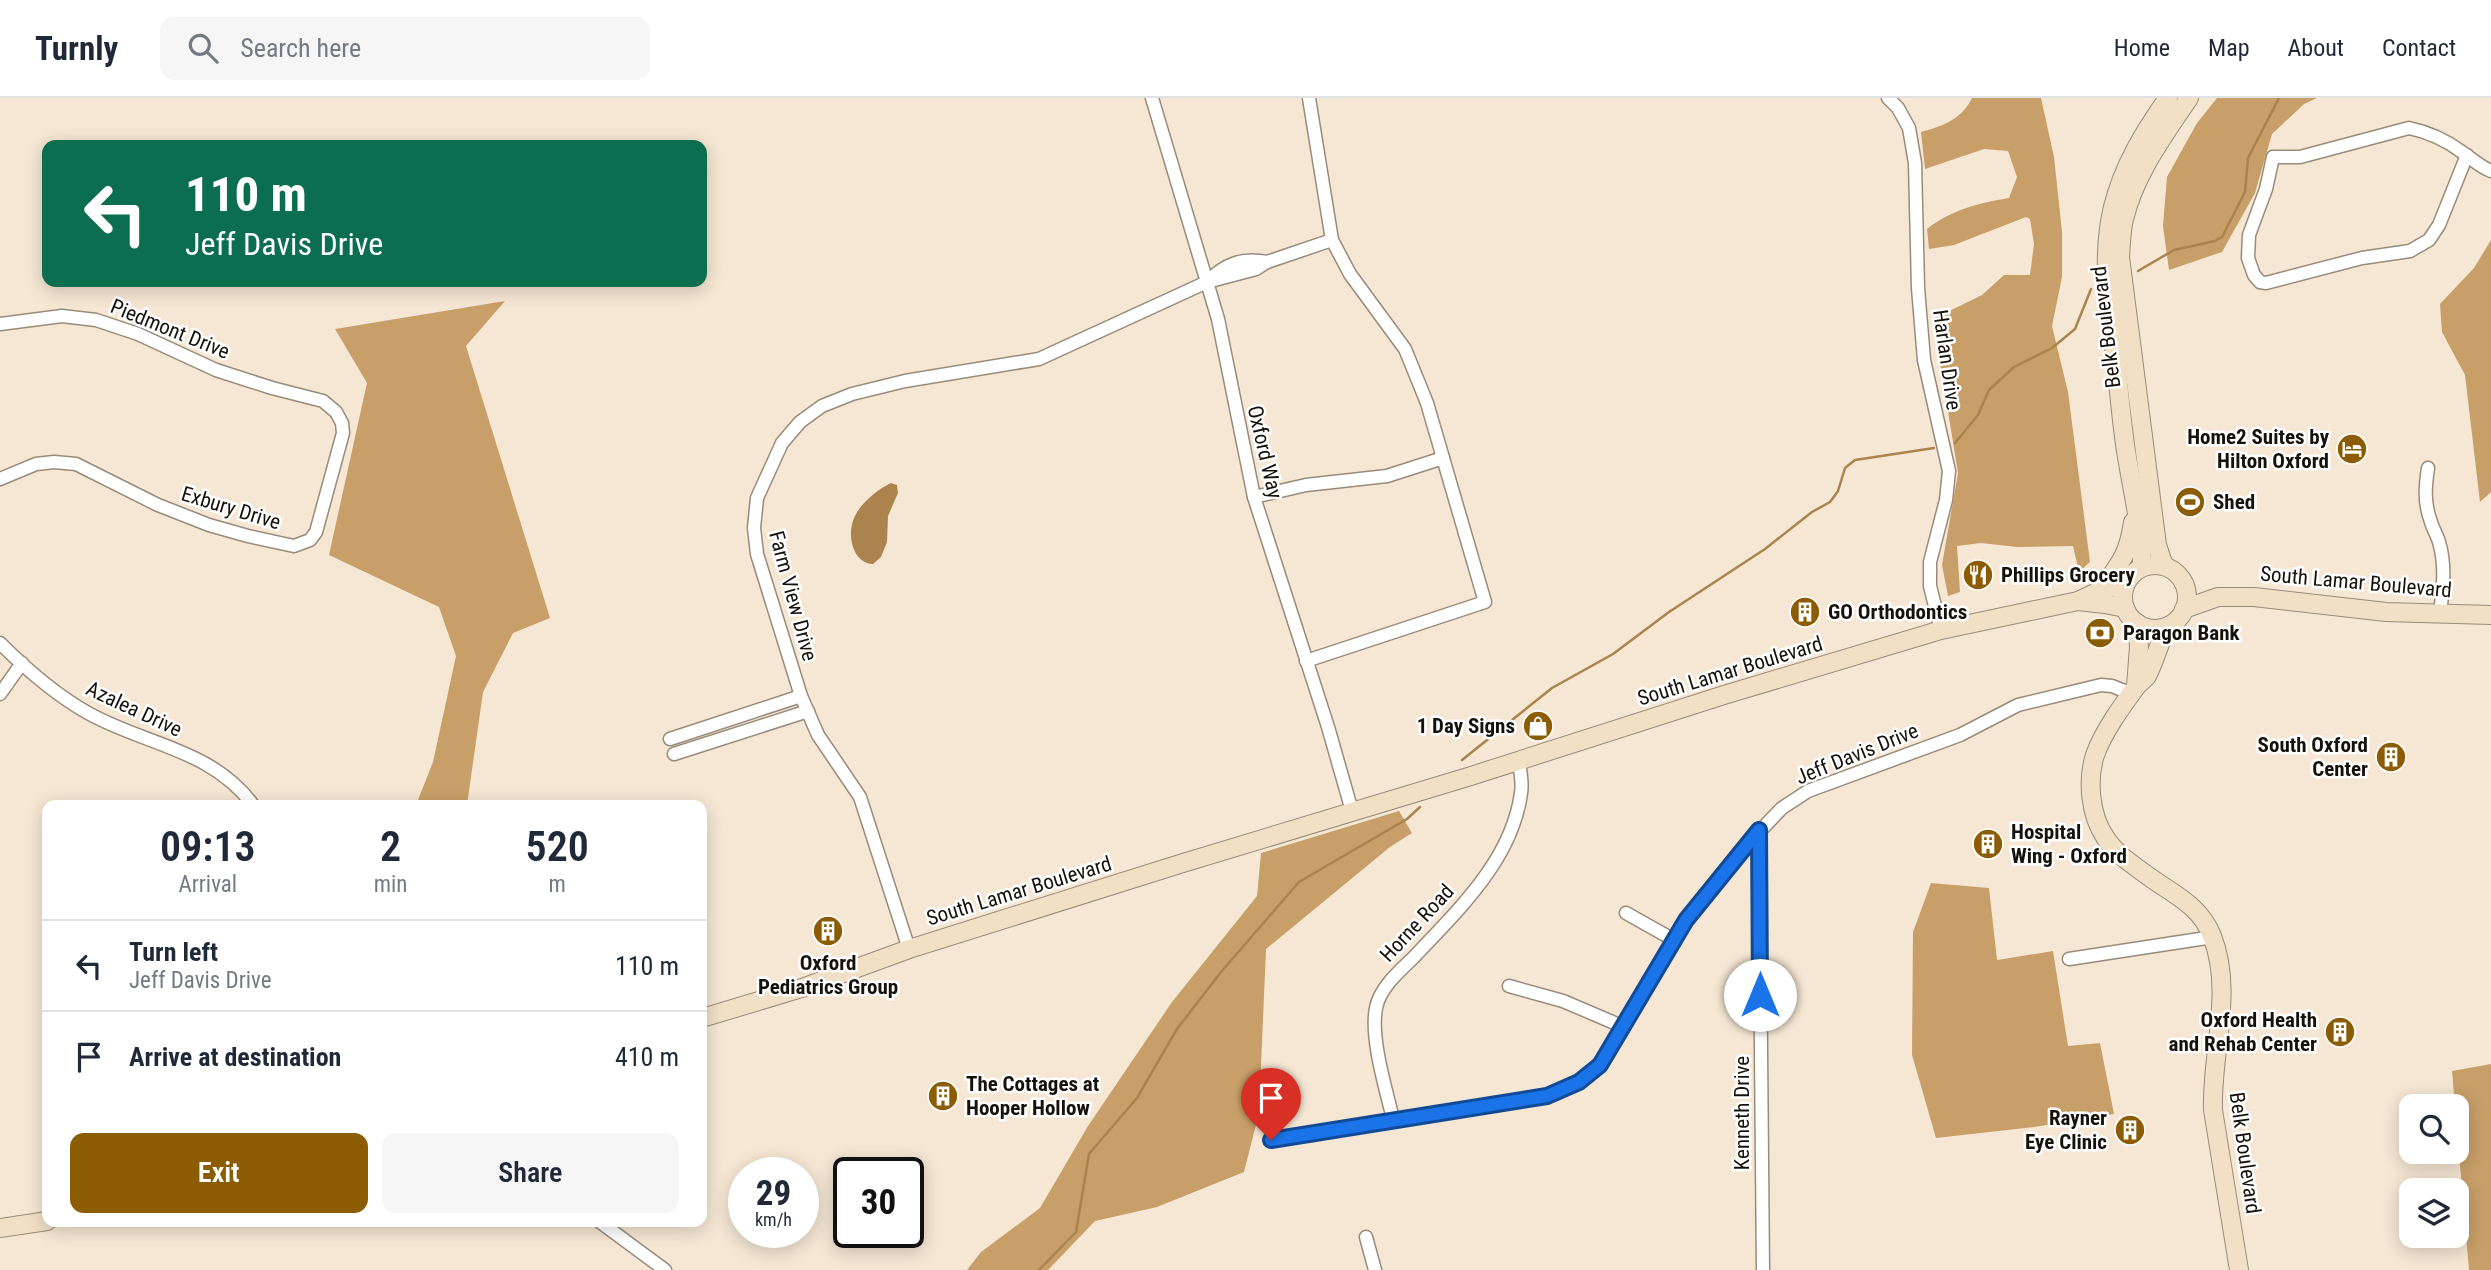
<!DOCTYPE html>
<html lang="en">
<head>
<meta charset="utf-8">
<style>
	:root { --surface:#fff; --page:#f6f6f7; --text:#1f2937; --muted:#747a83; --line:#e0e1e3; --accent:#8c5c03 }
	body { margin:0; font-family:"Roboto Condensed",sans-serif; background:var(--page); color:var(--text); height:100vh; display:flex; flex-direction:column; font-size:26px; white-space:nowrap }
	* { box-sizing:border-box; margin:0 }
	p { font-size:23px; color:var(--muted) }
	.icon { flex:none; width:38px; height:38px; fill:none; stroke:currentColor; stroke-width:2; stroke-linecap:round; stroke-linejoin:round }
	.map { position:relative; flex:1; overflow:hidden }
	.panel { position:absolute; left:42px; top:702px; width:665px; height:427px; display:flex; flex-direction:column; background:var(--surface); border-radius:14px; box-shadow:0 4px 18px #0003 }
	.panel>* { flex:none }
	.hud { position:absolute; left:42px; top:42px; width:665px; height:147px; border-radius:14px; box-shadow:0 4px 18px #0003; background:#0b6e4f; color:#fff; overflow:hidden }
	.controls { position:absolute; left:2399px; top:996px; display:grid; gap:14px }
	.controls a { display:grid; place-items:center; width:70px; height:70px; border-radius:14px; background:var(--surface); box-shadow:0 4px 18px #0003; font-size:35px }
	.speed { position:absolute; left:728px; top:1059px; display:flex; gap:14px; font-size:35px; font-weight:700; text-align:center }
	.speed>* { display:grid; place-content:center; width:91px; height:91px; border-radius:50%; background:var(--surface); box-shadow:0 4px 18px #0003; line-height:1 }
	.speed small { font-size:18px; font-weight:400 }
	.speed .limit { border:4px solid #111; border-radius:10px; background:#fff; color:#111 }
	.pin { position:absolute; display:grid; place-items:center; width:60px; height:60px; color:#fff; margin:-72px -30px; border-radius:50% 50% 50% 0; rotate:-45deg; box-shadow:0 0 7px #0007 }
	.pin .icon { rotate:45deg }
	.me { position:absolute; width:77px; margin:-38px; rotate:0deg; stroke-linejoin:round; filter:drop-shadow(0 0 5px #0008) }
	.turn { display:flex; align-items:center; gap:24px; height:147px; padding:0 28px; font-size:32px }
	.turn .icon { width:91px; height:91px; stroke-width:2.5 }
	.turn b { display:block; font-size:49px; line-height:60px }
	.eta { display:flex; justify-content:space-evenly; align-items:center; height:119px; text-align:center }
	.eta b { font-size:42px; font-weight:600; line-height:49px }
	.cta { display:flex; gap:14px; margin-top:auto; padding:14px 28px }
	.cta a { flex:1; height:80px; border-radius:14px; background:var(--accent); color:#fff; font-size:28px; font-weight:600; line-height:80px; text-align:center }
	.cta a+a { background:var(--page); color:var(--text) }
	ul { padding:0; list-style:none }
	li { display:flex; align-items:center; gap:21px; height:91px; padding:0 28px; border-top:2px solid var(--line) }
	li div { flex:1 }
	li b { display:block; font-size:26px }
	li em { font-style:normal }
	header { display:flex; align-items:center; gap:42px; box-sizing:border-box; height:98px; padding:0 35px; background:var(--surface); border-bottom:2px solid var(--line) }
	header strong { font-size:33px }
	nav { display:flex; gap:38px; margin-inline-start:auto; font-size:24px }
	.search { width:490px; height:63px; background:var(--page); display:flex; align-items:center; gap:18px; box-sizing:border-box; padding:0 24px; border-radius:14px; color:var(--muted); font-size:26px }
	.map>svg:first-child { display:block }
	.forest { fill:#c89f68 }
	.water { fill:#aa834d }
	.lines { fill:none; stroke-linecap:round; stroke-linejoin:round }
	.stream { stroke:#aa834d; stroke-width:2.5 }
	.street-casing { stroke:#998b7a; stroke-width:15 }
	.secondary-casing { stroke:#998b7a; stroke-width:20 }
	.street { stroke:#fff; stroke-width:12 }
	.secondary { stroke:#f1e0c6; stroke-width:18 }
	.route-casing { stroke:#114b97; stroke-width:18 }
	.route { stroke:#1a73e8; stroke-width:12 }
	.labels { text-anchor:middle; stroke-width:5; stroke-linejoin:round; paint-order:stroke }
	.street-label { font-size:21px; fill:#16110b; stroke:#fff }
	.poi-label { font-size:21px; font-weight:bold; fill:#16110b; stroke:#fff; text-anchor:start }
</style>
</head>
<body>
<header>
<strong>Turnly</strong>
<div class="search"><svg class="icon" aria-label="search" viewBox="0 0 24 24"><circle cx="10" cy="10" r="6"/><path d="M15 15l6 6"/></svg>Search here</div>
<nav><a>Home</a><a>Map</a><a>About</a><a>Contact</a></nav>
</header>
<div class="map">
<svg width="2491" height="1172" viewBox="0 0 2491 1172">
	<rect width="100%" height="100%" fill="#f6e7d4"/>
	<g class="forest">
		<path d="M1972 0H2041L2054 59 2062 134V179L2052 228 2068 294 2090 464 2079 474 2073 448 2017 449 1981 445 1957 448 1960 494 1948 498 1942 467 1958 375 1933 221 1982 197 2004 177H2030L2034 146 2030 121 2026 119 1954 147 1929 151 1927 131C1951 112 1979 105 2009 100L2017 79 2008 53 1984 51 1925 71 1921 34C1943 28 1962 21 1972 0Z"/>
		<polygon points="2217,0 2317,0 2304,6 2272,36 2255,95 2222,154 2169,172 2163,128 2167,79 2197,25"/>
		<polygon points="2491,142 2491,394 2480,404 2465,277 2442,234 2440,206 2474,170"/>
		<polygon points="505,203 466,248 550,520 513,535 483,594 467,707 416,707 433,664 456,558 439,509 329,457 367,285 335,231"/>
		<polygon points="1399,713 1412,735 1390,749 1266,851 1259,1015 1244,1074 1157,1109 1095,1123 1048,1172 967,1172 981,1154 1040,1110 1088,1028 1172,904 1257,798 1261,755"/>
		<polygon points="1931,785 1989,790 1997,862 2053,853 2068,948 2100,945 2114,1016 2034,1029 1936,1040 1912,957 1913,834"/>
		<polygon points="2491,966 2491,1172 2469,1172 2457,1032 2457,1008 2455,1008 2452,973"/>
	</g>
	<path class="water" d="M891 385 897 387 898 395 888 418 887 444 881 459 873 466C852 465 846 435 855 418 861 405 878 391 891 385Z"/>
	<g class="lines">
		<g class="stream">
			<polyline points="2138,173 2174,152 2215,143 2222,139 2245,94 2248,60 2279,0"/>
			<polyline points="1955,345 1978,317 1989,292 2014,269 2052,250 2075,231 2091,191"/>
			<polyline points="1462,662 1552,590 1613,556 1669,514 1765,451 1812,414 1830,404 1838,393 1845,370 1855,362 1934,350"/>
			<polyline points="1039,1172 1076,1134 1089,1056 1137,1000 1177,931 1221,874 1299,784 1407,721 1420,709"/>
		</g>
		<g class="street-casing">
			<g id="street">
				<polyline points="1152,0 1218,221 1254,399 1328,629 1352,713"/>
				<polyline points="1888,0 1898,10 1909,30 1915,65 1918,190 1924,262 1949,373 1946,402 1930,464 1930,488 1941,532"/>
				<path d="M2467 57 2439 127 2429 142 2410 153 2362 160 2266 185 2260 184 2254 177 2248 160 2249 137 2266 91 2273 59H2300L2409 30C2428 34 2446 42 2462 54 2471 60 2480 69 2491 73"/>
				<path d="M1207 184C1225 166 1242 159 1267 164"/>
				<polyline points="0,226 62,218 96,222 138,236 216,272 272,290 323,303 336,314 342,325 343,335 316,434 310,442 294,448 248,438 209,427 158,407 76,366 54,364 36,366 0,381"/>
				<path d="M2428 370C2425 390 2424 405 2431 424 2433 431 2437 437 2439 444 2446 467 2443 491 2440 515"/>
				<polyline points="1254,399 1306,387 1387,378 1443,360"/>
				<path d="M0 545C26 571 56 597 88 615 145 647 212 651 253 707"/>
				<polyline points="1306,563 1485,504 1427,305 1412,268 1405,251 1350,176 1332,142 1309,0"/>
				<polyline points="0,596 22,565"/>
				<polyline points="670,641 801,598"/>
				<polyline points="674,656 808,613"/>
				<polyline points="1759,732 1763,1172"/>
				<polyline points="1626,815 1674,842"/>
				<polyline points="909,851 860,699 818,637 801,598 757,456 754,430 757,400 782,345 800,324 822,308 852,296 905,283 1039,261 1207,184 1256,171 1267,164 1332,142"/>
				<polyline points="2069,861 2213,839"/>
				<polyline points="1509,888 1563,903 1624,929"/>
				<path d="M1393 1021C1386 991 1370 940 1376 910 1380 889 1400 873 1414 859 1458 812 1512 762 1521 695 1523 685 1520 673 1519 663"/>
				<polyline points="1271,1042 1547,998 1579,984 1600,967 1686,822 1737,757 1782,710 1808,693 1960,637 2018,607 2101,587 2112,588 2132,596"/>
				<polyline points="600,1124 665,1172"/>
				<polyline points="1366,1139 1375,1172"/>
			</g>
		</g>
		<g class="secondary-casing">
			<g id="secondary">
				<circle cx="2155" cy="499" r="32"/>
				<path d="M2164 468 2157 447 2120 159C2121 147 2121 133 2124 121 2135 76 2164 37 2189 0"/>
				<path d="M2142 469C2142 430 2132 392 2126 353 2121 321 2119 289 2115 257 2109 208 2101 158 2113 109 2123 68 2144 34 2168 0"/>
				<path d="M2101 492C2120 465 2128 458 2133 424"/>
				<polyline points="2078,503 2105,506 2125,510"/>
				<polyline points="2184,511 2218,499 2254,499 2386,514 2491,517"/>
				<path d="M2167 529C2160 543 2154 565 2147 578 2144 582 2139 585 2136 589 2122 608 2103 634 2095 657 2087 682 2090 717 2105 739 2114 754 2130 765 2144 775 2170 795 2199 805 2212 838 2234 894 2211 955 2213 1012L2239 1172"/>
				<polyline points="2136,588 2139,549 2137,525"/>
				<polyline points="702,920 805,889 909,851 1183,765 1471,678 1724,597 1941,532 2078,503 2101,492 2125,487"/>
				<polyline points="0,1130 47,1123"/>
			</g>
		</g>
		<use href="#street" class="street"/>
		<use href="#secondary" class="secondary"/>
	</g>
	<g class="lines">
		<g class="route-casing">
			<polyline id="route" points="1271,1042 1547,998 1579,984 1600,967 1686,822 1759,732 1760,897"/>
		</g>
		<use href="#route" class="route"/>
	</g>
	<defs>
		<g id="hotel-disc" transform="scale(1.575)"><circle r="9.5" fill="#8c5c03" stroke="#fff"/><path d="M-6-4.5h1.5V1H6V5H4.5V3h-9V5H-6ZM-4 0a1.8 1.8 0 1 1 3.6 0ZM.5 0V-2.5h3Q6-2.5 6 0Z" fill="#fff"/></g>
		<g id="stadium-disc" transform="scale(1.575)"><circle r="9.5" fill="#8c5c03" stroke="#fff"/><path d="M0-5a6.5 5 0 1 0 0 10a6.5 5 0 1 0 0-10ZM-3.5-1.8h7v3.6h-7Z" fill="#fff"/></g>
		<g id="restaurant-disc" transform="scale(1.575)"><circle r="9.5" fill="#8c5c03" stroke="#fff"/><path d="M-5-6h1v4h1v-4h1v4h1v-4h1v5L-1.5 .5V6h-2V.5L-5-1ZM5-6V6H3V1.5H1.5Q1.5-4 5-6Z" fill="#fff"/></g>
		<g id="building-disc" transform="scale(1.575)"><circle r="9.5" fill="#8c5c03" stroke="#fff"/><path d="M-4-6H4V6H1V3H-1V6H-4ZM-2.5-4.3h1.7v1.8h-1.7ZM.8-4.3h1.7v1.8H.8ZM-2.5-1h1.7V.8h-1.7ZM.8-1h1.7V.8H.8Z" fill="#fff"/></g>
		<g id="bank-disc" transform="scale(1.575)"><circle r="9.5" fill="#8c5c03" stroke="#fff"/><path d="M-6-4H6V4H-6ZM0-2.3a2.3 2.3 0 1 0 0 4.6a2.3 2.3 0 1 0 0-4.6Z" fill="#fff"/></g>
		<g id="shop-disc" transform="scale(1.575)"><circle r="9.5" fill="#8c5c03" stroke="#fff"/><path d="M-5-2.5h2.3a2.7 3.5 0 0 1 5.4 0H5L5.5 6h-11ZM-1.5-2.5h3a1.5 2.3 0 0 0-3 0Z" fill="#fff"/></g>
	</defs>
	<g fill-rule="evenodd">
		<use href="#hotel-disc" x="2352" y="351"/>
		<use href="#stadium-disc" x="2190" y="404"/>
		<use href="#restaurant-disc" x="1978" y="477"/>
		<use href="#building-disc" x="1805" y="514"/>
		<use href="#bank-disc" x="2100" y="535"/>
		<use href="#shop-disc" x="1538" y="628"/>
		<use href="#building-disc" x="2391" y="659"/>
		<use href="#building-disc" x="1988" y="746"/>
		<use href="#building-disc" x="828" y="833"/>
		<use href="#building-disc" x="2340" y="934"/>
		<use href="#building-disc" x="943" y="998"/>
		<use href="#building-disc" x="2130" y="1032"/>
	</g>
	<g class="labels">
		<g class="street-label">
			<text transform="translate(2106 229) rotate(-97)" y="7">Belk Boulevard</text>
			<text transform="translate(170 231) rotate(22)" y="7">Piedmont Drive</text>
			<text transform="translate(1947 262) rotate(82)" y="7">Harlan Drive</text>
			<text transform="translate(1265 354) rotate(77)" y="7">Oxford Way</text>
			<text transform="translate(231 410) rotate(17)" y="7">Exbury Drive</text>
			<text transform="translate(2356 484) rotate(5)" y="7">South Lamar Boulevard</text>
			<text transform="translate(793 498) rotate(75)" y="7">Farm View Drive</text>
			<text transform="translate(1730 573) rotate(-17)" y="7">South Lamar Boulevard</text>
			<text transform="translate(134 611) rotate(25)" y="7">Azalea Drive</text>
			<text transform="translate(1857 656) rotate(-22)" y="7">Jeff Davis Drive</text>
			<text transform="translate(1019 793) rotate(-17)" y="7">South Lamar Boulevard</text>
			<text transform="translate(1417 825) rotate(-47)" y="7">Horne Road</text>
			<text transform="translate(1742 1015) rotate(-90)" y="7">Kenneth Drive</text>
			<text transform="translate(2245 1055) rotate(82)" y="7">Belk Boulevard</text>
		</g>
		<g class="poi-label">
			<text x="2329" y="346" text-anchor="end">Home2 Suites by<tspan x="2329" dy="24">Hilton Oxford</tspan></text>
			<text x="2213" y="411">Shed</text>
			<text x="2001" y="484">Phillips Grocery</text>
			<text x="1828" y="521">GO Orthodontics</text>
			<text x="2123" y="542">Paragon Bank</text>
			<text x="1515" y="635" text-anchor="end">1 Day Signs</text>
			<text x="2368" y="654" text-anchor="end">South Oxford<tspan x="2368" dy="24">Center</tspan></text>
			<text x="2011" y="741">Hospital<tspan x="2011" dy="24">Wing - Oxford</tspan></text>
			<text x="828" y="872" text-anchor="middle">Oxford<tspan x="828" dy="24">Pediatrics Group</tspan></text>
			<text x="2317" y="929" text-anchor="end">Oxford Health<tspan x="2317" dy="24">and Rehab Center</tspan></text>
			<text x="966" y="993">The Cottages at<tspan x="966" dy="24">Hooper Hollow</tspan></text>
			<text x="2107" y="1027" text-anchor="end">Rayner<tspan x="2107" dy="24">Eye Clinic</tspan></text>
		</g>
	</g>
</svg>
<div class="controls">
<a><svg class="icon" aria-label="search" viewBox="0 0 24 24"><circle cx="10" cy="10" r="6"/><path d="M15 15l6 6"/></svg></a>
<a><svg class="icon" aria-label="layers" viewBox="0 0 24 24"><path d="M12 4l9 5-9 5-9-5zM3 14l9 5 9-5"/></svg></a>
</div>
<div class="speed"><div>29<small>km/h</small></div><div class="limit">30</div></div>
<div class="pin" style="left:1271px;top:1042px;background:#d93025"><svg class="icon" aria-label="arrive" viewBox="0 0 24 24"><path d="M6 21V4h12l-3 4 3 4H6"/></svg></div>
<svg class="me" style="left:1760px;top:897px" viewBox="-20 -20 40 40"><circle r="19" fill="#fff"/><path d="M0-13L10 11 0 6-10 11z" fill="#1a73e8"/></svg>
<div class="hud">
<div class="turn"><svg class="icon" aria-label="left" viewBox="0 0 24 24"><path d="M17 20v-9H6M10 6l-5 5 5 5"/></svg><div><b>110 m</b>Jeff Davis Drive</div></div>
</div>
<section class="panel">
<div class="eta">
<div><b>09:13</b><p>Arrival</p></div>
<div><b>2</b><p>min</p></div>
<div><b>520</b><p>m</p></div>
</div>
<ul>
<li><svg class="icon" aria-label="left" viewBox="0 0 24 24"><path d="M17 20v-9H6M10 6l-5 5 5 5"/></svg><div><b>Turn left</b><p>Jeff Davis Drive</p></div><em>110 m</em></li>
<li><svg class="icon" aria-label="arrive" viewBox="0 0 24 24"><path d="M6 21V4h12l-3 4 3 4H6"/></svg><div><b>Arrive at destination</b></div><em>410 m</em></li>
</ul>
<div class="cta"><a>Exit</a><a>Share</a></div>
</section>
</div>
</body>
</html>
